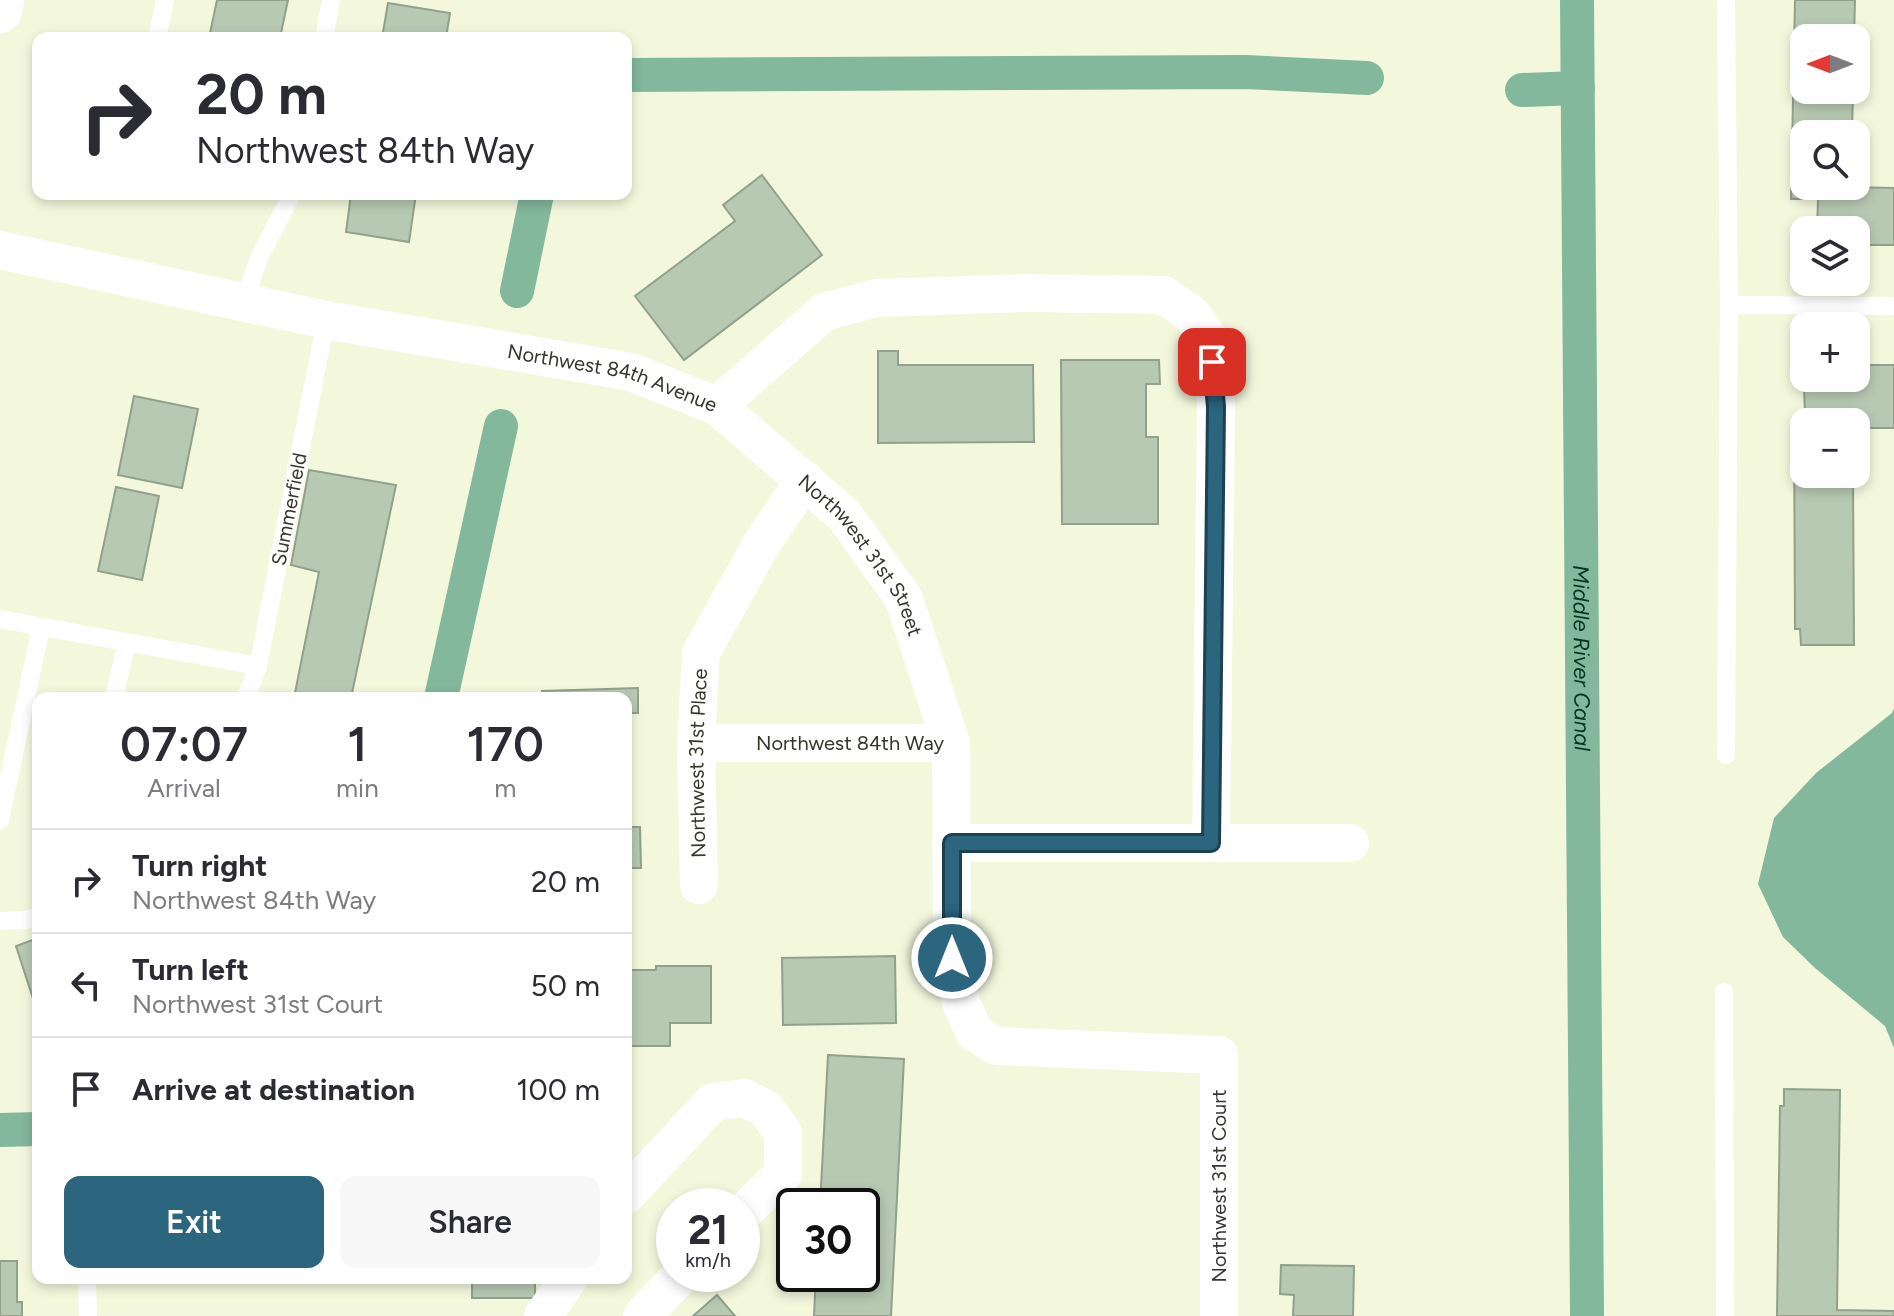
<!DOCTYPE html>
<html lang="en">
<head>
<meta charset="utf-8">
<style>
	:root { --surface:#fff; --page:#f7f7f7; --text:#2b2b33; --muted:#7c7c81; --line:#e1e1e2; --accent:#2b657e }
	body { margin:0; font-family:Figtree,sans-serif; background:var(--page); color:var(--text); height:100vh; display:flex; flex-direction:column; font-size:30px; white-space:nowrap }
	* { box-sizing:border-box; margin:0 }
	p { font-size:26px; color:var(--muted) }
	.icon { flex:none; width:44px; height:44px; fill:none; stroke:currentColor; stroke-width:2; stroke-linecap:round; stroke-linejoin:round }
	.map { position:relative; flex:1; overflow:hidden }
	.sheet { position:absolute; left:32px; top:692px; width:600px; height:592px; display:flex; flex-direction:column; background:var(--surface); border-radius:16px; box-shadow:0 4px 12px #0003 }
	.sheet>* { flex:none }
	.guide { position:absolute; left:32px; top:32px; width:600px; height:168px; border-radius:16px; box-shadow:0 4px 12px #0003; background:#fff; color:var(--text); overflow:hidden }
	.needle { width:52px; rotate:270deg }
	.tools { position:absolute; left:1790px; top:24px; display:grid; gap:16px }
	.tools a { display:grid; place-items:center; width:80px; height:80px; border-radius:16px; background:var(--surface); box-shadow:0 4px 12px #0003; font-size:40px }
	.speed { position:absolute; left:656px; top:1188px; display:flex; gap:16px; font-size:40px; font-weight:700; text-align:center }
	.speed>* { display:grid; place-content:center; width:104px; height:104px; border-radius:50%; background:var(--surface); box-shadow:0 4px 12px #0003; line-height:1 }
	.speed small { font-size:20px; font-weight:400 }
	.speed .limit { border:4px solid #111; border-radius:12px; background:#fff; color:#111 }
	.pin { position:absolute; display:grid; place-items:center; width:68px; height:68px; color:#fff; margin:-34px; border-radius:16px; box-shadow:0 4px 12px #0006 }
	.me { position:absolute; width:88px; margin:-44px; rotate:0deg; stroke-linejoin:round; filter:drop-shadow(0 0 6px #0008) }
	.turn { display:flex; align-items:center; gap:28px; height:168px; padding:0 32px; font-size:36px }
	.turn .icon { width:104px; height:104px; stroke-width:2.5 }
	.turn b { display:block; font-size:56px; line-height:68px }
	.eta { display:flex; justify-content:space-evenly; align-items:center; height:136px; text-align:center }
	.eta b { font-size:48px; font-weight:600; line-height:56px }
	.button { display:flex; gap:16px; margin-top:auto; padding:16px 32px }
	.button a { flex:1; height:92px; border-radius:16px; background:var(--accent); color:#fff; font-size:32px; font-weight:600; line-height:92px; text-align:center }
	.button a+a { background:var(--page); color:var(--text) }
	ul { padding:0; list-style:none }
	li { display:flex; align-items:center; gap:24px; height:104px; padding:0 32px; border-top:2px solid var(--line) }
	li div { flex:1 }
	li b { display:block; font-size:30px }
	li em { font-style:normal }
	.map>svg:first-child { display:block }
	.water { fill:#83b89c }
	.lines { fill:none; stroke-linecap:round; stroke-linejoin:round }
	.canal { stroke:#83b89c; stroke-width:34 }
	.building { fill:#b8c9b3; stroke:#91a18c; stroke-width:2 }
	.service { stroke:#fff; stroke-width:18 }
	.minor { stroke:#fff; stroke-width:38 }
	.primary { stroke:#fff; stroke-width:44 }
	.route-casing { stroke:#1c4252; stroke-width:20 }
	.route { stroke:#2b657e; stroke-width:14 }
	.labels { text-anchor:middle; stroke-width:6; stroke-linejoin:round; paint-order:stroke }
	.street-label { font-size:20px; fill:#35372d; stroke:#fff }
	.water-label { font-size:22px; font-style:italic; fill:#063422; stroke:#fff }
</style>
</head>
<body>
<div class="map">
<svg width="1894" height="1316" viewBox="0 0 1894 1316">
	<rect width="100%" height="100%" fill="#f3f8dd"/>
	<polygon class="water" points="1894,708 1894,1048 1885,1026 1815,968 1783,937 1758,884 1774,818 1816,773 1892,713"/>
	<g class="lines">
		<g class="canal">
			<path id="s1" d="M1577 0 1587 1316"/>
			<polyline points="626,75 1246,72 1367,78"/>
			<polyline points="1522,90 1578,88"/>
			<polyline points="517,291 537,194"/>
			<polyline points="441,698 501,426"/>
			<polyline points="0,1130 38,1129"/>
		</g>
	</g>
	<g class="building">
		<polygon points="217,0 288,0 280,38 209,38"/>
		<polygon points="1795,0 1855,0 1854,38 1804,38 1804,90 1853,90 1852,134 1804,134 1804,186 1894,188 1894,245 1856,245 1856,230 1817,230 1818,199 1791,199"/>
		<polygon points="388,3 450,13 446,38 382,38"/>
		<polygon points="762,175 822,255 684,360 635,296 735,221 723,205"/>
		<polygon points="351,194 416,194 409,242 346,232"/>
		<polygon points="878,351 898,351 898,365 1033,365 1034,442 878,443"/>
		<polygon points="1061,360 1159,360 1160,384 1146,384 1146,437 1158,437 1158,524 1062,524"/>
		<polygon points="1856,365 1894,365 1894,428 1856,428 1856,422 1804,422 1804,474 1853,474 1854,645 1801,645 1800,629 1795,629 1794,416 1805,416 1804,386 1845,386 1845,378 1856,378"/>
		<polygon points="134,396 198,409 182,488 118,475"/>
		<polygon points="309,470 396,485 351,698 294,698 319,572 291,565"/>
		<polygon points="116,487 159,496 142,580 98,571"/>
		<polygon points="638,688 638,713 628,713 630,827 640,827 641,868 626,868 626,698 542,698 542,691"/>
		<polygon points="38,938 38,1014 16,946"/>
		<polygon points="895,956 896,1023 783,1025 782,958"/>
		<polygon points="656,966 711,966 711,1023 670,1023 670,1046 626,1046 626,970 656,970"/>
		<polygon points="828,1055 904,1059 891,1316 814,1316 816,1274 862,1274 862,1206 820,1206"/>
		<polygon points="1784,1089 1840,1090 1837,1310 1894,1311 1894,1316 1777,1316 1780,1106 1784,1106"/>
		<polygon points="0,1261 17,1261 17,1302 22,1302 22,1316 0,1316"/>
		<polygon points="1281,1265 1354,1266 1353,1316 1293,1316 1294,1295 1280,1294"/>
		<rect x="472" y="1278" width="63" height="20"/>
		<polygon points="717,1295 735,1316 693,1316"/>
	</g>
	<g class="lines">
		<g class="service">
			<polyline points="1726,0 1729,305"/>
			<polyline points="157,38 165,0"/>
			<polyline points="324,38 331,0"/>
			<polyline points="244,302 259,258 292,194"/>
			<polyline points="0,619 258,666"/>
			<polyline points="114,698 127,642"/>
			<polyline points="246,698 258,666 326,320"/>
			<polyline points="1726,755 1729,305 1894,306"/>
			<polyline points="0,820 41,627"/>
			<polyline points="0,921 24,920 38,917"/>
			<polyline points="1724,992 1725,1316"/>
			<polyline points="87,1278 88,1316"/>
		</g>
		<g class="minor">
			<path id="s2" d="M0 250 326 320 631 372 717 406 824 312 876 298 1023 293 1164 295 1191 314 1210 340 1216 407 1211 843"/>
			<path id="s3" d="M717 406 844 515 904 599 951 743 952 958 962 1005 974 1032 996 1046 1219 1055V1316"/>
			<path id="s4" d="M696 743H951"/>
			<polyline points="952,843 1350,843"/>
			<path id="s5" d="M699 885 696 743 701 653 762 543 805 480"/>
			<polyline points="626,1195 713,1102 744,1098 765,1108 783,1133 783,1174 742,1214"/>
			<polyline points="543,1316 569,1278"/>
			<polyline points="642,1316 682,1274"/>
		</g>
		<polyline class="primary" points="0,11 2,0"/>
	</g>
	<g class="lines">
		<g class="route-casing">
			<polyline id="route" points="952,958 952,843 1211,843 1216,407 1212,362"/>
		</g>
		<use href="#route" class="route"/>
	</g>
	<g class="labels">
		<g class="street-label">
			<text dy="7" stroke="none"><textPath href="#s2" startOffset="626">Northwest 84th Avenue</textPath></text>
			<text transform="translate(289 509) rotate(-79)" y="7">Summerfield</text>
			<text dy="7" stroke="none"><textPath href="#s3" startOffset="210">Northwest 31st Street</textPath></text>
			<text dy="7" stroke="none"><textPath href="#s4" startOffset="154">Northwest 84th Way</textPath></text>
			<text dy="7" stroke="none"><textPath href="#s5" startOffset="122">Northwest 31st Place</textPath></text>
			<text transform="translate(1219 1186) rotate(-90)" y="7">Northwest 31st Court</text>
		</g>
		<g class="water-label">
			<text dy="8" stroke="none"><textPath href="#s1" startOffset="658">Middle River Canal</textPath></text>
		</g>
	</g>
</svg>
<div class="tools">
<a><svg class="needle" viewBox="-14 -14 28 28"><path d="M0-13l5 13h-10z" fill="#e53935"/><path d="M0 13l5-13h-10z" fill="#7c7c81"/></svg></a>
<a><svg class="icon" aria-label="search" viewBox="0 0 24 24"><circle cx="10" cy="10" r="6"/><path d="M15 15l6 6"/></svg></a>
<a><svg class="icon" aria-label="layers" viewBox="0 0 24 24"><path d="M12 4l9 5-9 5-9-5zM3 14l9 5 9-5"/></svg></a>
<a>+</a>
<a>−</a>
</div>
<div class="speed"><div>21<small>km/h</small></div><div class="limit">30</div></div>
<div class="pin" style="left:1212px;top:362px;background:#d93025"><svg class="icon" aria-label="arrive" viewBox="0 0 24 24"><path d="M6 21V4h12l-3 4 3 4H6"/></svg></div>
<svg class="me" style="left:952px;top:958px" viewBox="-20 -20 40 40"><circle r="17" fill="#2b657e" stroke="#fff" stroke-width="3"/><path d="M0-11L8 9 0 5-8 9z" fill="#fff"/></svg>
<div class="guide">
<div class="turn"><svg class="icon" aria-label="right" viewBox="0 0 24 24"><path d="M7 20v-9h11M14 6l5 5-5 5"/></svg><div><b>20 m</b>Northwest 84th Way</div></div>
</div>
<section class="sheet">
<div class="eta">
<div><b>07:07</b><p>Arrival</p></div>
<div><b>1</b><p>min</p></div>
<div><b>170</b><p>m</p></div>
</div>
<ul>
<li><svg class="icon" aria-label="right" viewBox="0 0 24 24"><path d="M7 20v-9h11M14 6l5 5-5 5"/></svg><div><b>Turn right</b><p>Northwest 84th Way</p></div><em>20 m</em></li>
<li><svg class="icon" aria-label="left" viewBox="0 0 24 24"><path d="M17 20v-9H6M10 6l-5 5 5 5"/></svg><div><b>Turn left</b><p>Northwest 31st Court</p></div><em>50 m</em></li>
<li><svg class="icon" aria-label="arrive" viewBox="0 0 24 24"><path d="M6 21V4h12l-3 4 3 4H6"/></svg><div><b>Arrive at destination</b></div><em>100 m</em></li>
</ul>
<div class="button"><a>Exit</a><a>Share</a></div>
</section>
</div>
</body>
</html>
